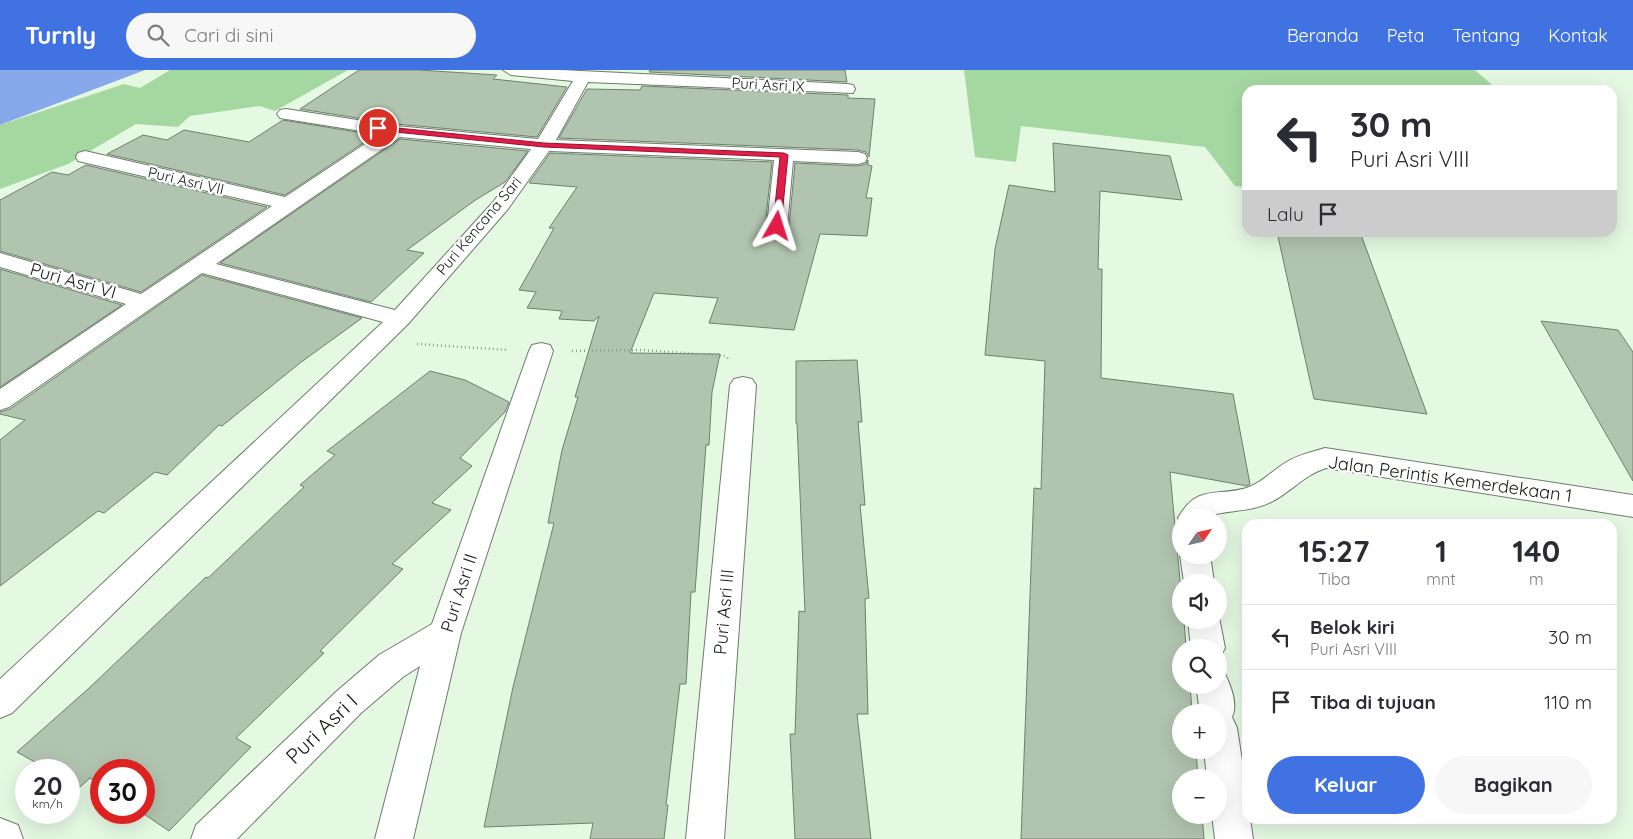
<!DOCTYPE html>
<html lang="id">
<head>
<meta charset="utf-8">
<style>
	:root { --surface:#fff; --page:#f7f7f7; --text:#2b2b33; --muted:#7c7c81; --line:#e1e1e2; --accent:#4072e2 }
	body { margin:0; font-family:Quicksand,sans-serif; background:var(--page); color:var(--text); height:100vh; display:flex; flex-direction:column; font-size:19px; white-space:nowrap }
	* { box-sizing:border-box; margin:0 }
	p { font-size:16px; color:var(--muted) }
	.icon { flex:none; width:28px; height:28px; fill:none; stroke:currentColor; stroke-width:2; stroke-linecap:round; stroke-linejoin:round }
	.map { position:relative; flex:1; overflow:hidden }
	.sheet { position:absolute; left:1242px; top:449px; width:375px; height:305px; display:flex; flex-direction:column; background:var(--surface); border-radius:15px; box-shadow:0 5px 20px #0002 }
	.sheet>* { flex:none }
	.guide { position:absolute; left:1242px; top:15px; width:375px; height:152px; border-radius:15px; box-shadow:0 5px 20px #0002; background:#fff; color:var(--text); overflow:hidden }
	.needle { width:32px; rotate:56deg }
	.fabs { position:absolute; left:1172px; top:439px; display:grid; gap:10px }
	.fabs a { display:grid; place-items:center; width:55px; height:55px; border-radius:50%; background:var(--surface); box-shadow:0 5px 20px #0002; font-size:25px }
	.speed { position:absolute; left:15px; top:689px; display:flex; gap:10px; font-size:25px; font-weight:700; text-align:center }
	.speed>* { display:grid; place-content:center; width:65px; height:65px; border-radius:50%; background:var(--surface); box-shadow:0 5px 20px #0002; line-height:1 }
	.speed small { font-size:12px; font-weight:400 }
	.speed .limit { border:8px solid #d22; background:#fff; color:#111 }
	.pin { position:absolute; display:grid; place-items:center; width:42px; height:42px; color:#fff; margin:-21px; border:2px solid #fff; border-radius:50%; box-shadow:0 1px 5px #0007 }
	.me { position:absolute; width:55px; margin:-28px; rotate:6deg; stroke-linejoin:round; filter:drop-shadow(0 0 4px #0008) }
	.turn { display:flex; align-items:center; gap:18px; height:105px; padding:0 25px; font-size:22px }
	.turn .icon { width:65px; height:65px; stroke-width:2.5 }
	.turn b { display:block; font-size:35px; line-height:42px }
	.then { display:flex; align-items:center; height:48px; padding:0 25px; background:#0003; gap:10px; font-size:19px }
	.eta { display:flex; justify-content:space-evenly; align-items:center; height:85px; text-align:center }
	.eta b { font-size:30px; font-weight:700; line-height:35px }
	.action { display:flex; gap:10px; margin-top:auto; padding:10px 25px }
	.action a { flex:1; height:58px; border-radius:30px; background:var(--accent); color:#fff; font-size:20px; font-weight:700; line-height:58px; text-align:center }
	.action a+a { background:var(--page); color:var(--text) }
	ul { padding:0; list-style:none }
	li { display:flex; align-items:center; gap:15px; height:65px; padding:0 25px; border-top:1px solid var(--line) }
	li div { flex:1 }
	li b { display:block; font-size:19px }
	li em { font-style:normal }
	header { display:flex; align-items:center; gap:30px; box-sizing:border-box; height:70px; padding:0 25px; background:var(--accent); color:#fff }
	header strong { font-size:24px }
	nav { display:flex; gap:28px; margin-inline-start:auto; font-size:18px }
	.search { width:350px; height:45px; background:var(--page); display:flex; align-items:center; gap:12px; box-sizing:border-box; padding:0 18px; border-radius:28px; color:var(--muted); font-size:19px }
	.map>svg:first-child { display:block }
	.green { fill:#a5d8a1 }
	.water { fill:#87a8ea }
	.building { fill:#b1c4af; stroke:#6e806d }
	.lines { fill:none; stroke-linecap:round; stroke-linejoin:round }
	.minor-casing { stroke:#6b7d6a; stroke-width:2 }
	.path { stroke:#8f9e8d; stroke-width:2.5; stroke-dasharray:1 3; stroke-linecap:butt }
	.minor { fill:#fff; fill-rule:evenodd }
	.route { fill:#e11d48; stroke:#92132f }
	.labels { text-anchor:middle; stroke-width:4.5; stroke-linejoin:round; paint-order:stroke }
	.far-street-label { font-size:15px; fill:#151c14; stroke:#fff }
	.street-label { font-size:18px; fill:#151c14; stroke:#fff }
	.near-street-label { font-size:21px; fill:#151c14; stroke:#fff }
</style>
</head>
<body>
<header>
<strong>Turnly</strong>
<div class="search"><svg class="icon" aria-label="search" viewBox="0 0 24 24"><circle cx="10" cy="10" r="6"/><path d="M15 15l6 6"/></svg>Cari di sini</div>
<nav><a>Beranda</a><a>Peta</a><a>Tentang</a><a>Kontak</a></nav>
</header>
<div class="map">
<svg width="1633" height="769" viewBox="0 0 1633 769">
	<rect width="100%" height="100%" fill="#e4f8e2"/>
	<g class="green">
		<polygon points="170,0 348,0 275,41 260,36 190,46 178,57 136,54 68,94 0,119 0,55 124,14 140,18"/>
		<polygon points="964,0 1475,0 1498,20 1248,20 1247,117 1235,116 1205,77 1021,56 1016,92 975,87"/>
	</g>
	<polygon class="water" points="0,0 145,0 0,55"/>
	<g class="building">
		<polygon points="359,0 419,0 497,5 493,9 567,17 537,67 396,54 300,39"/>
		<polygon points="650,0 845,0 847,12 649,2"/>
		<polygon points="642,16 848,25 848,28 875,29 869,87 866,82 858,80 559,68 587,19 640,20"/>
		<polygon points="283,50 375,65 285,125 107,84 143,65 167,70 184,60 249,72"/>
		<polygon points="400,69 528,81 505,112 474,131 407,180 424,183 371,232 220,193"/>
		<polygon points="1053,73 1170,86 1182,130 1100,121 1098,199 1102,199 1101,308 1233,324 1250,414 1247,416 1170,402 1181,521 1181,550 1184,550 1186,578 1181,578 1181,615 1190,615 1192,642 1181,642 1181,680 1196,680 1198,708 1181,708 1181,745 1202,745 1204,769 1021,769 1034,418 1041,419 1045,291 985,285 995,179 1009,115 1055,122"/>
		<polygon points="550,83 772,92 765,156 768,161 776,164 785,162 789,156 795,93 858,96 866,94 868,90 868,95 872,96 866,128 872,128 867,166 820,164 794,260 709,253 718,228 654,223 630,283 720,284 712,322 709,375 706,375 695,522 691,522 686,614 680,614 666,735 668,735 664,769 590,769 593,753 484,757 513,617 554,453 548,453 562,380 578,327 575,327 599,246 594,251 559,249 562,241 527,238 536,222 519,220 554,158 549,158 577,117 529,113"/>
		<polygon points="86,95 267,137 141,222 0,181 0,130 52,102 68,105"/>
		<polygon points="1277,162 1360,162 1427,344 1314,329"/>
		<polygon points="0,199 122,235 0,317"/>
		<polygon points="202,205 362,248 300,293 222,356 219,355 167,405 155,402 104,443 98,441 0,516 0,370 25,350 0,344 0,342 10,339"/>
		<polygon points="1541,251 1618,260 1633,282 1633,411"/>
		<polygon points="857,290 862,352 858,352 865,435 860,435 869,528 865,529 868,644 857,644 871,769 795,769 790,664 795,664 799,541 805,542 797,353 796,353 796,291"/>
		<polygon points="430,301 465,310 509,332 505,342 460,388 472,396 432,433 451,440 392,494 403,499 320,581 324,583 236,668 251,677 169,761 141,742 144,742 144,700 101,700 101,716 90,708 80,717 69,711 69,700 49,700 17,682 88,619 206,507 208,508 304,417 300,415 335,385 327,381"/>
	</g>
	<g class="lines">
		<g class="minor-casing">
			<g id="minor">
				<path d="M503 0H561L847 14 853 15 855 19 853 23 588 12 556 70 858 82 865 84 867 88 865 92 858 94 793 91 787 156 784 160 777 162 770 160 767 156 774 90 549 81 508 139 408 254 12 643 0 648V609L383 252 202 203 9 337 0 340V319L126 234 0 197V183L141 224 272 136 78 91 76 87 78 83 85 81 285 127 380 64 286 49 280 48 277 44 280 40 286 39 396 56 538 69 573 11 511 5ZM400 67 531 79 494 131 395 240 216 194Z"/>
				<polygon points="541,273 550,275 553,281 461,563 413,769 375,769 420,596 403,607 361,643 237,769 191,769 196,755 337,621 379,585 432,554 529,281 532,275"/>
				<polygon points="743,307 752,309 756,315 724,769 686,769 730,315 734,309"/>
				<path d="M1325 378 1633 425V447L1326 398C1304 405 1292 421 1273 431 1255 441 1236 440 1216 444L1210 448H1181V453L1178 448C1198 412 1220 428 1249 417 1263 412 1273 400 1285 393 1297 385 1312 382 1325 378Z"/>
				<polygon points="1181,482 1181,485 1210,485 1214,512 1184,512 1180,485"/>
				<polygon points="1219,547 1225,578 1219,589 1219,578 1191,578 1188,550 1219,550"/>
				<path d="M1219 602 1225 604C1231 616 1238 635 1232 647L1237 658 1248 730V749H1250L1253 769H1215L1212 745H1219V708H1207L1204 680H1219V642H1200L1196 615H1219Z"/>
				<polygon points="0,748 18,755 23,769 0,769"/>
			</g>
		</g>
		<g class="path">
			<polyline points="417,274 508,280"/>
			<polyline points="572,281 642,280 725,286 729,289"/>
		</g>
		<use href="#minor" class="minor"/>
	</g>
	<polygon class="route" points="378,56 544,73 784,83 788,85 781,156 777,159 773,156 780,87 544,77 375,60 374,58"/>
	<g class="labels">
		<g class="far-street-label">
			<text transform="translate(768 15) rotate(3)" y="5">Puri Asri IX</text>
			<text transform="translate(186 111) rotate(13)" y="5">Puri Asri VII</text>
			<text transform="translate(479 156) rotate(-50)" y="5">Puri Kencana Sari</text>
		</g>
		<g class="street-label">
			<text transform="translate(73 211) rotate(16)" y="6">Puri Asri VI</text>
			<text transform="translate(1450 409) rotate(8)" y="6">Jalan Perintis Kemerdekaan 1</text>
			<text transform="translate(459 523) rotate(-72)" y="6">Puri Asri II</text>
			<text transform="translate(724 542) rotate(-85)" y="6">Puri Asri III</text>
		</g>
		<g class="near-street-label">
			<text transform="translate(322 659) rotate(-44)" y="7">Puri Asri I</text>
		</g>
	</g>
</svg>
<div class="fabs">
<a><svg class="needle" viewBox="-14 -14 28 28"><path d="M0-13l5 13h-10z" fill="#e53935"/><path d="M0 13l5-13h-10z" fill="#7c7c81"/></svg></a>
<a><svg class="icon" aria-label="sound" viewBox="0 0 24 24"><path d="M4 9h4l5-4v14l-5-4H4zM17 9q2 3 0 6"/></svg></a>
<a><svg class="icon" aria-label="search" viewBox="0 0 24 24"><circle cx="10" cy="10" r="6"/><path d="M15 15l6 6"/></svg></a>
<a>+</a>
<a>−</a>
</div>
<div class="speed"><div>20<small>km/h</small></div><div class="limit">30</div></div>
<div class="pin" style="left:378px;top:58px;background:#d93025"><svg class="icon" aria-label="arrive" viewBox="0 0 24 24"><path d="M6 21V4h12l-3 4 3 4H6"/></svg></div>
<svg class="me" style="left:777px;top:156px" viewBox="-20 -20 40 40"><path d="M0-17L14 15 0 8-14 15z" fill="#e11d48" stroke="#fff" stroke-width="4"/></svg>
<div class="guide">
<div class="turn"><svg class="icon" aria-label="left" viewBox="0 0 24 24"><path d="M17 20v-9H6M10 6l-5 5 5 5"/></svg><div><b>30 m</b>Puri Asri VIII</div></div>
<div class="then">Lalu<svg class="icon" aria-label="arrive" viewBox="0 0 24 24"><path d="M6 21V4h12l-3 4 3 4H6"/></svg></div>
</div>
<section class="sheet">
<div class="eta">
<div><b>15:27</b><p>Tiba</p></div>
<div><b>1</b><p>mnt</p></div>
<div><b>140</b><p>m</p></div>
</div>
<ul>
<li><svg class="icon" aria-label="left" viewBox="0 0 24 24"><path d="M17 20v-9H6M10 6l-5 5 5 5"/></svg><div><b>Belok kiri</b><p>Puri Asri VIII</p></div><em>30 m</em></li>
<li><svg class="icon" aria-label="arrive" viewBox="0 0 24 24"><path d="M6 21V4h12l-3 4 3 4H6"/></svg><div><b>Tiba di tujuan</b></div><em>110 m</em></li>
</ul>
<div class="action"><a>Keluar</a><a>Bagikan</a></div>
</section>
</div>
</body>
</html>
